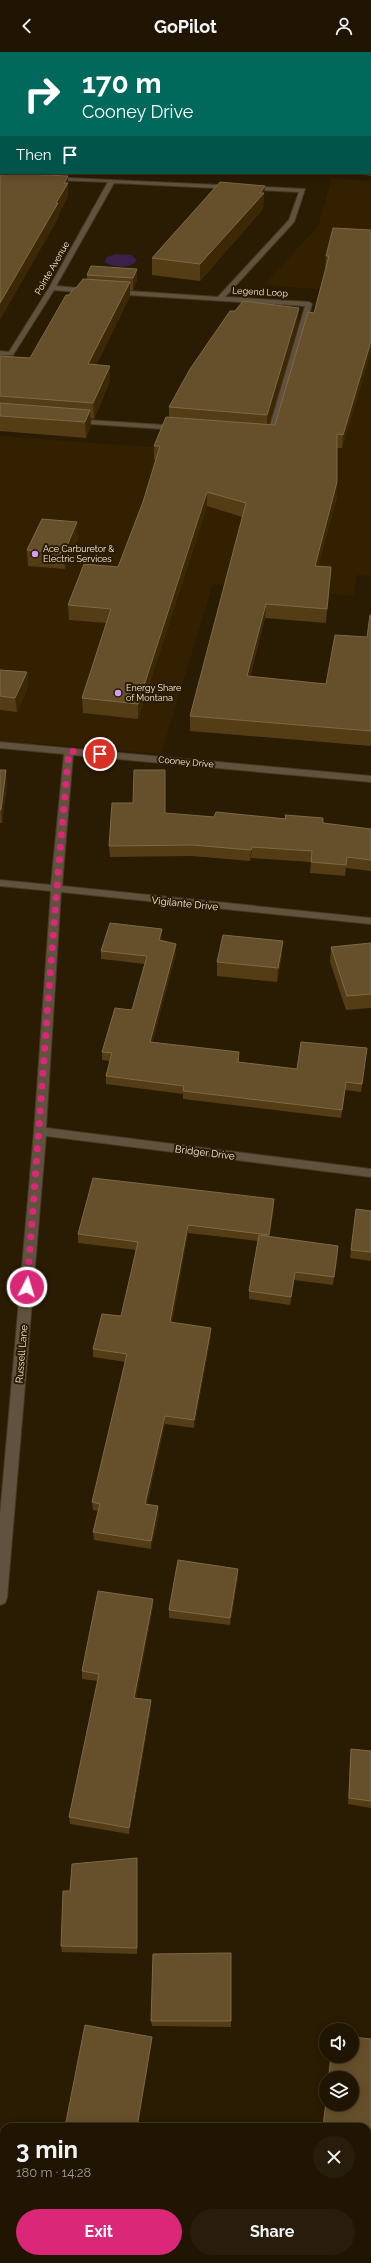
<!DOCTYPE html>
<html lang="en">
<head>
<meta charset="utf-8">
<style>
	:root { --surface:#201402; --page:#281d0c; --text:#f1f3f6; --muted:#a29e99; --line:#3d3324; --accent:#db2777 }
	body { margin:0; font-family:Raleway,sans-serif; background:var(--page); color:var(--text); height:100vh; display:flex; flex-direction:column; font-size:15px; white-space:nowrap }
	* { box-sizing:border-box; margin:0 }
	p { font-size:13px; color:var(--muted) }
	.icon { flex:none; width:22px; height:22px; fill:none; stroke:currentColor; stroke-width:2; stroke-linecap:round; stroke-linejoin:round }
	.map { position:relative; flex:1; overflow:hidden }
	.details { position:absolute; left:0px; top:2071px; width:371px; height:140px; display:flex; flex-direction:column; background:var(--surface); border-radius:12px 12px 0 0; box-shadow:0 2px 10px #0003,0 0 0 1px var(--line) }
	.details>* { flex:none }
	.banner { position:absolute; left:0px; top:0px; width:371px; height:122px; box-shadow:0 2px 10px #0003,0 0 0 1px var(--line); background:#00695c; color:#fff; overflow:hidden }
	.tools { position:absolute; left:319px; top:1971px; display:grid; gap:8px }
	.tools a { display:grid; place-items:center; width:40px; height:40px; border-radius:50%; background:var(--surface); box-shadow:0 2px 10px #0003,0 0 0 1px var(--line); font-size:20px }
	.pin { position:absolute; display:grid; place-items:center; width:34px; height:34px; color:#fff; margin:-17px; border:2px solid #fff; border-radius:50%; box-shadow:0 1px 4px #0007 }
	.me { position:absolute; width:44px; margin:-22px; rotate:5deg; stroke-linejoin:round; filter:drop-shadow(0 0 3px #0008) }
	.turn { display:flex; align-items:center; gap:14px; height:84px; padding:0 16px; font-size:18px }
	.turn .icon { width:52px; height:52px; stroke-width:2.5 }
	.turn b { display:block; font-size:28px; line-height:34px }
	.then { display:flex; align-items:center; height:38px; padding:0 16px; background:#0003; gap:8px; font-size:15px }
	.round { display:grid; place-items:center; flex:none; width:42px; height:42px; border-radius:21px; background:var(--page) }
	.head { display:flex; align-items:center; justify-content:space-between; height:68px; padding:0 16px }
	h1 { font-size:24px; font-weight:700; line-height:30px }
	.cta { display:flex; gap:8px; margin-top:auto; padding:8px 16px }
	.cta a { flex:1; height:46px; border-radius:24px; background:var(--accent); color:#fff; font-size:16px; font-weight:700; line-height:46px; text-align:center }
	.cta a+a { background:var(--page); color:var(--text) }
	header { display:flex; justify-content:space-between; align-items:center; height:52px; padding:0 16px; background:var(--surface); font-size:18px; font-weight:700 }
	.map>svg:first-child { display:block }
	.built { fill:#332001 }
	.green { fill:#3b214a }
	.lines { fill:none; stroke-linecap:round; stroke-linejoin:round }
	.minor-casing { stroke:#473822; stroke-width:2 }
	.minor { fill:#60523e; fill-rule:evenodd }
	.wall { fill:#543d15 }
	.shaded-wall { fill:#3c2805 }
	.building { fill:#66502b; stroke:#7c6947 }
	.route { stroke:#db2777; stroke-width:7; stroke-dasharray:0 12.6 }
	.poi-dot { fill:#d69bfa; stroke:#2a1b03; stroke-width:1.5 }
	.labels { text-anchor:middle; stroke-width:4; stroke-linejoin:round; paint-order:stroke }
	.far-street-label { font-size:9px; fill:#f7edde; stroke:#2a1b03 }
	.far-poi-label { font-size:9px; fill:#f7edde; stroke:#2a1b03; text-anchor:start }
	.street-label { font-size:10px; fill:#f7edde; stroke:#2a1b03 }
</style>
</head>
<body>
<header><svg class="icon" aria-label="back" viewBox="0 0 24 24"><path d="M15 5l-7 7 7 7"/></svg>GoPilot<svg class="icon" aria-label="person" viewBox="0 0 24 24"><circle cx="12" cy="8" r="4"/><path d="M4 21q1-7 8-7t8 7"/></svg></header>
<div class="map">
<svg width="371" height="2211" viewBox="0 0 371 2211">
	<rect width="100%" height="100%" fill="#2a1b03"/>
	<g class="built">
		<polygon points="92,0 345,0 91,1"/>
		<polygon points="332,126 371,129 371,524 357,523 353,544 213,532 161,702 31,691 29,696 0,693 0,384 313,407 353,240 264,233 318,174"/>
	</g>
	<path class="green" d="M115 202 131 203 137 208C131 217 113 216 105 210L107 205Z"/>
	<g class="lines">
		<g class="minor-casing">
			<g id="minor">
				<polygon points="79,0 85,0 78,1"/>
				<rect x="356" y="0" width="6" height="1"/>
				<rect x="0" y="14" width="1" height="4"/>
				<rect x="0" y="99" width="1" height="4"/>
				<polygon points="370,119 371,123 361,121 370,121"/>
				<polygon points="49,125 305,137 294,170 225,245 309,250 312,252 274,385 261,382 268,380 305,254 113,242 110,240 113,238 218,245 289,168 299,140 114,131 56,234 89,237 92,239 89,241 54,238 13,303 0,303 0,299 9,300 49,236 108,130 51,128"/>
				<polygon points="72,367 179,374 183,376 179,378 75,371 71,369"/>
				<polygon points="0,690 371,724 371,730 73,703 62,834 371,866 371,872 61,840 46,1076 371,1117 371,1125 46,1084 7,1546 5,1551 0,1553 0,1463 34,1079 51,839 0,834 0,828 51,833 64,702 0,696"/>
			</g>
		</g>
		<use href="#minor" class="minor"/>
	</g>
	<g class="wall">
		<polygon points="147,0 185,0 184,1 154,1"/>
		<rect x="0" y="18" width="1" height="60"/>
		<polygon points="264,150 263,151 263,157 200,229 152,223 152,206"/>
		<polygon points="371,178 371,299 342,396 337,396 337,444 318,514 331,515 326,571 265,566 250,625 326,632 367,585 371,563 371,694 190,679 190,664 242,465 207,454 138,667 83,661 82,646 106,571 69,568 68,553 118,515 143,450 156,408 154,408 154,394 169,365 169,355 298,272 269,372 275,373 314,261 326,216 325,216 326,204"/>
		<polygon points="137,217 137,228 133,238 130,238 130,244 96,313 110,314 110,329 94,367 91,366 91,373 86,386 0,379 0,304 30,306 69,243 76,236 87,227 87,223"/>
		<polygon points="78,486 65,517 28,514 27,498"/>
		<polygon points="0,618 27,620 28,634 17,660 0,658"/>
		<polygon points="0,718 7,731 2,771 0,771"/>
		<polygon points="285,763 323,771 371,777 371,819 346,816 345,824 310,821 311,810 251,806 250,809 192,804 110,805 109,794 214,765 285,766"/>
		<polygon points="162,877 162,885 161,888 176,892 176,901 152,991 239,1000 239,1010 297,1017 367,996 361,1040 345,1038 341,1066 183,1047 183,1042 106,1032 106,1024 110,1009 102,1008 102,1000 132,958 145,912 101,907 101,899"/>
		<polygon points="371,891 371,956 346,958 330,910 331,895"/>
		<polygon points="282,903 277,930 217,924 217,910"/>
		<polygon points="274,1147 274,1155 269,1185 338,1202 333,1233 294,1228 290,1253 249,1247 249,1239 258,1189 188,1181 172,1271 211,1276 211,1284 194,1376 165,1372 147,1452 159,1462 151,1497 94,1488 93,1480 98,1459 93,1458 92,1450 126,1310 93,1305 93,1297 121,1264 136,1198 78,1191 78,1182"/>
		<polygon points="356,1157 371,1159 371,1209 350,1206"/>
		<polygon points="238,1525 230,1573 169,1566 169,1558"/>
		<polygon points="153,1554 136,1646 151,1656 129,1782 70,1772 69,1765 98,1629 82,1627 82,1619"/>
		<polygon points="351,1697 371,1699 371,1756 348,1752 350,1703"/>
		<polygon points="137,1812 137,1902 62,1900 61,1894 70,1839"/>
		<polygon points="151,1969 231,1969 231,1975 152,1974"/>
		<polygon points="371,1987 371,2093 367,2092 367,2075 323,2075 326,2046 326,2052 352,2026 328,2026 330,2004 352,2004"/>
	</g>
	<g class="shaded-wall">
		<polygon points="1,21 1,34 0,35 0,22"/>
		<polygon points="68,124 68,145 59,162 59,165 0,268 0,251 56,151 64,131"/>
		<polygon points="265,134 263,157 200,229 200,212"/>
		<polygon points="137,217 137,228 133,238 133,226"/>
		<polygon points="130,230 130,244 89,328 88,312"/>
		<polygon points="299,256 298,272 267,379 267,363"/>
		<polygon points="371,289 371,299 342,396 343,383"/>
		<polygon points="110,314 110,329 94,367 93,351"/>
		<polygon points="90,358 91,373 86,386 85,370"/>
		<polygon points="337,430 337,444 314,528 315,514"/>
		<polygon points="207,440 207,454 138,667 138,652"/>
		<polygon points="77,470 78,486 65,517 64,501"/>
		<polygon points="331,515 330,529 326,571 327,557"/>
		<polygon points="266,552 265,566 246,639 247,624"/>
		<polygon points="27,620 28,634 17,660 15,646"/>
		<polygon points="6,718 7,731 2,771 1,758"/>
		<polygon points="252,795 251,806 250,809 251,798"/>
		<polygon points="162,877 162,885 159,896 159,888"/>
		<polygon points="283,889 282,903 277,930 278,916"/>
		<polygon points="176,892 176,901 150,999 150,990"/>
		<polygon points="274,1147 274,1155 268,1191 269,1183"/>
		<polygon points="188,1173 188,1181 171,1278 170,1270"/>
		<polygon points="338,1194 338,1202 333,1233 334,1225"/>
		<polygon points="211,1276 211,1284 194,1376 194,1368"/>
		<polygon points="165,1364 165,1372 145,1460 145,1452"/>
		<polygon points="158,1454 159,1462 151,1497 151,1489"/>
		<polygon points="238,1517 238,1525 230,1573 230,1566"/>
		<polygon points="153,1547 153,1554 135,1653 134,1646"/>
		<polygon points="151,1648 151,1656 129,1782 129,1776"/>
		<polygon points="152,1985 152,1990 138,2075 137,2075"/>
	</g>
	<g class="building">
		<rect x="0" y="29" width="1" height="36"/>
		<polygon points="0,120 1,121 68,124 64,131 68,131 56,151 58,151 0,251"/>
		<polygon points="220,130 265,134 260,141 264,141 200,212 152,206"/>
		<polygon points="333,176 371,178 371,289 343,383 337,382 337,430 315,514 331,515 327,557 266,552 247,624 326,632 335,583 367,585 370,563 371,563 371,679 190,664 246,451 207,440 138,652 82,646 111,557 68,553 84,512 118,515 143,450 160,394 154,394 166,365 275,373 308,260 314,261 329,204 326,204"/>
		<polygon points="91,214 137,217 133,226 87,223"/>
		<polygon points="83,227 130,230 88,312 110,314 93,351 0,344 0,304 30,306 66,243 69,243 74,236 76,236"/>
		<polygon points="243,249 299,256 267,363 169,355 190,317 230,259 235,259"/>
		<polygon points="0,351 90,358 85,370 0,364"/>
		<polygon points="42,467 77,470 64,501 27,498"/>
		<polygon points="0,618 27,620 15,646 0,644"/>
		<polygon points="0,718 6,718 1,758 0,758"/>
		<polygon points="134,718 165,718 165,761 214,765 216,760 286,767 285,763 323,766 323,771 371,777 371,808 347,805 346,813 311,810 312,799 252,795 251,798 192,793 109,794 112,751 133,751"/>
		<polygon points="110,871 162,877 159,888 176,892 150,990 239,1000 238,1010 297,1017 301,990 367,996 362,1032 346,1030 342,1058 183,1039 184,1034 106,1024 112,1001 102,1000 115,956 132,958 147,904 101,899"/>
		<polygon points="223,883 283,889 278,916 217,910"/>
		<polygon points="371,891 371,942 347,944 331,895"/>
		<polygon points="93,1126 274,1147 269,1183 188,1173 170,1270 211,1276 194,1368 165,1364 145,1452 158,1454 151,1489 93,1480 100,1452 92,1450 127,1302 93,1297 102,1262 121,1264 138,1190 78,1182"/>
		<polygon points="356,1157 371,1159 371,1200 351,1198"/>
		<polygon points="259,1183 338,1194 334,1225 295,1220 291,1245 249,1239"/>
		<polygon points="178,1508 238,1517 230,1566 169,1558"/>
		<polygon points="98,1539 153,1547 134,1646 151,1648 129,1776 69,1765 99,1622 82,1619"/>
		<polygon points="351,1697 371,1699 371,1749 349,1746"/>
		<polygon points="137,1806 137,1896 61,1894 63,1839 70,1839 72,1812"/>
		<polygon points="231,1901 231,1969 151,1969 153,1902"/>
		<polygon points="85,1973 152,1985 137,2075 65,2075"/>
		<polygon points="352,1985 371,1987 371,2088 367,2087 367,2075 323,2075 326,2050 326,2052 352,2052 352,2026 329,2026 331,2004 352,2004"/>
		<polygon points="67,2207 172,2207 171,2211 67,2211"/>
	</g>
	<g class="lines">
		<path class="route" d="M27 1235C41 1056 52 877 69 699L100 702"/>
	</g>
	<g class="poi-dot">
		<circle cx="35" cy="502" r="4"/>
		<circle cx="118" cy="641" r="4"/>
	</g>
	<g class="labels">
		<g class="far-street-label">
			<text transform="translate(52 216) rotate(-60)" y="3">Pointe Avenue</text>
			<text transform="translate(260 240) rotate(3)" y="3">Legend Loop</text>
			<text transform="translate(186 710) rotate(5)" y="3">Cooney Drive</text>
		</g>
		<g class="far-poi-label">
			<text x="43" y="500">Ace Carburetor &amp;<tspan x="43" dy="10">Electric Services</tspan></text>
			<text x="126" y="639">Energy Share<tspan x="126" dy="10">of Montana</tspan></text>
		</g>
		<g class="street-label">
			<text transform="translate(185 851) rotate(6)" y="4">Vigilante Drive</text>
			<text transform="translate(205 1100) rotate(7)" y="4">Bridger Drive</text>
			<text transform="translate(21 1302) rotate(-85)" y="4">Russell Lane</text>
		</g>
	</g>
</svg>
<div class="tools">
<a><svg class="icon" aria-label="sound" viewBox="0 0 24 24"><path d="M4 9h4l5-4v14l-5-4H4zM17 9q2 3 0 6"/></svg></a>
<a><svg class="icon" aria-label="layers" viewBox="0 0 24 24"><path d="M12 4l9 5-9 5-9-5zM3 14l9 5 9-5"/></svg></a>
</div>
<div class="pin" style="left:100px;top:702px;background:#d93025"><svg class="icon" aria-label="arrive" viewBox="0 0 24 24"><path d="M6 21V4h12l-3 4 3 4H6"/></svg></div>
<svg class="me" style="left:27px;top:1235px" viewBox="-20 -20 40 40"><circle r="17" fill="#db2777" stroke="#fff" stroke-width="3"/><path d="M0-11L8 9 0 5-8 9z" fill="#fff"/></svg>
<div class="banner">
<div class="turn"><svg class="icon" aria-label="right" viewBox="0 0 24 24"><path d="M7 20v-9h11M14 6l5 5-5 5"/></svg><div><b>170 m</b>Cooney Drive</div></div>
<div class="then">Then<svg class="icon" aria-label="arrive" viewBox="0 0 24 24"><path d="M6 21V4h12l-3 4 3 4H6"/></svg></div>
</div>
<section class="details">
<div class="head"><div><h1>3 min</h1><p>180 m · 14:28</p></div><a class="round"><svg class="icon" aria-label="close" viewBox="0 0 24 24"><path d="M6 6l12 12M18 6L6 18"/></svg></a></div>
<div class="cta"><a>Exit</a><a>Share</a></div>
</section>
</div>
</body>
</html>
